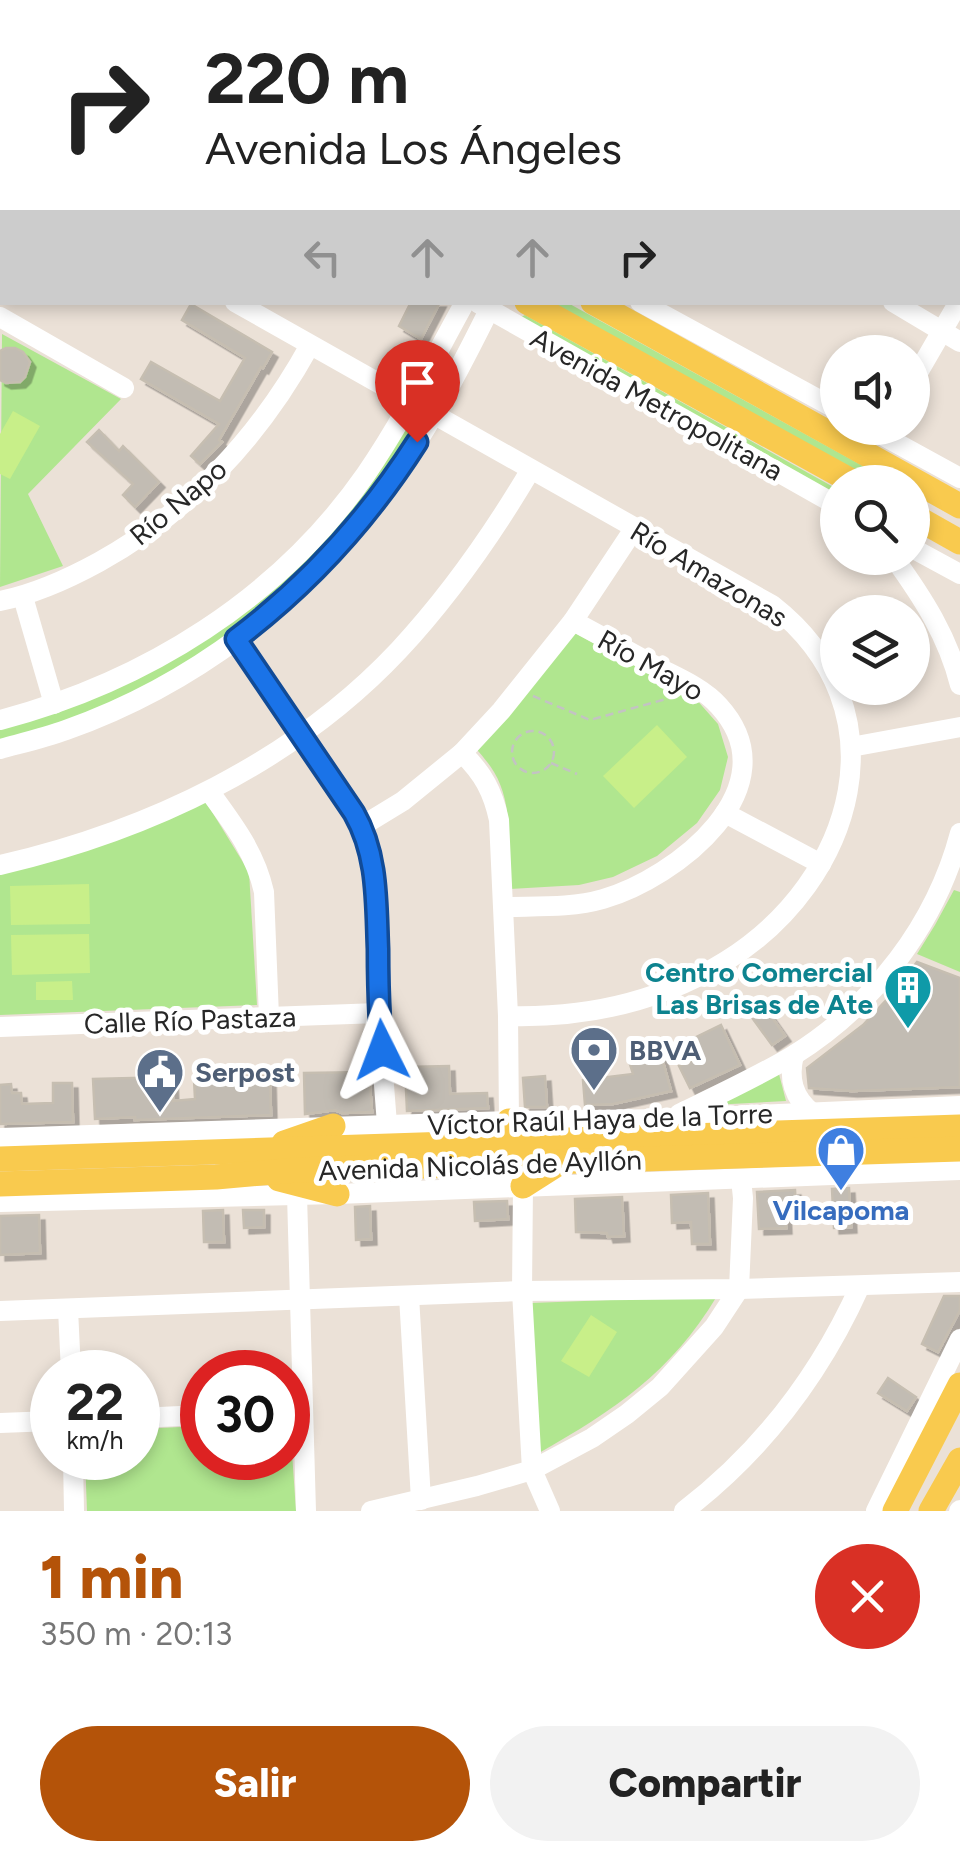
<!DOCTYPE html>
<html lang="es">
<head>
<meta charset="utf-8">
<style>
	:root { --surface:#fff; --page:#f2f2f2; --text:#222; --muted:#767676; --accent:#b45309 }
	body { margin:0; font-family:Figtree,sans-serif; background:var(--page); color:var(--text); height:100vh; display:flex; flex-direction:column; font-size:38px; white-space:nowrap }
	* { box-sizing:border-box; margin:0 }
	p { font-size:32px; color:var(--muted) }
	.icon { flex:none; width:55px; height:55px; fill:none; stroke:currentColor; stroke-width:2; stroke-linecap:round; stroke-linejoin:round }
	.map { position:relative; height:1511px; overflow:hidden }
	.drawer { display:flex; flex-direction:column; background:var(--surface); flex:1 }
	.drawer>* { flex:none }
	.hud { position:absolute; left:0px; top:0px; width:960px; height:305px; box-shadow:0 5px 15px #0003; background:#fff; color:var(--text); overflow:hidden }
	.buttons { position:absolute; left:820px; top:335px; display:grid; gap:20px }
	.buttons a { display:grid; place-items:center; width:110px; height:110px; border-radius:50%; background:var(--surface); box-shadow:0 5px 15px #0003; font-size:50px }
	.speed { position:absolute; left:30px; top:1350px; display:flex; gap:20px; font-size:50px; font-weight:700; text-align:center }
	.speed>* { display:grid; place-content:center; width:130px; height:130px; border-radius:50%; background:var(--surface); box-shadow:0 5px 15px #0003; line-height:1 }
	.speed small { font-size:25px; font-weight:400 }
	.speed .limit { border:15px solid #d22; background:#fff; color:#111 }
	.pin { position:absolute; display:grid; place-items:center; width:85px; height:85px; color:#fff; margin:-102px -42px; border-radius:50% 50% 50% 0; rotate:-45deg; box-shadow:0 0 10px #0007 }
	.pin .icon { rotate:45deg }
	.me { position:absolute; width:110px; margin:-55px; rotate:357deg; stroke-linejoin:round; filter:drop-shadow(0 0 8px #0008) }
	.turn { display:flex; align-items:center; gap:35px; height:210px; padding:0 40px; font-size:45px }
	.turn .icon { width:130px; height:130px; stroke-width:2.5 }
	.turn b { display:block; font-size:70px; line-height:85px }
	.lanes { display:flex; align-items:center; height:95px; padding:0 40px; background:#0003; justify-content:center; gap:50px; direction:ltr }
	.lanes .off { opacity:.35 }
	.round { display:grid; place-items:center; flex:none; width:105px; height:105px; border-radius:52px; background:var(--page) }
	.overview { display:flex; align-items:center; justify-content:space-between; height:170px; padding:0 40px }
	h1 { font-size:60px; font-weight:800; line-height:75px; color:var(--accent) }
	.action { display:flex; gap:20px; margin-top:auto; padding:20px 40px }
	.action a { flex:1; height:115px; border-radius:60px; background:var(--accent); color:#fff; font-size:40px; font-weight:800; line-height:115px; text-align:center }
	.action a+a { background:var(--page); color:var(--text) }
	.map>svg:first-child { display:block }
	.green { fill:#b0e68f }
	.pitch { fill:#c8ef89 }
	.building { fill:#c2bcb3; stroke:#c6beb1; stroke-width:2.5; filter:url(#shadow) }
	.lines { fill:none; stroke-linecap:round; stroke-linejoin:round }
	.path { stroke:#c3c3c3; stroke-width:2.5; stroke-dasharray:8 5; stroke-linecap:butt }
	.minor { stroke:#fff; stroke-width:20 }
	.major { stroke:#f9ca4e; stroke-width:25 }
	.route-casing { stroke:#114b97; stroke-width:25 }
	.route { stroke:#1a73e8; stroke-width:18 }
	.labels { text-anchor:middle; stroke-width:10; stroke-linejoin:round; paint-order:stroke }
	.street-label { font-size:28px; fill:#272727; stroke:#fff }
	.culture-label { font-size:28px; font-weight:bold; fill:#0d838f; stroke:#fff; text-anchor:end }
	.service-label { font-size:28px; font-weight:bold; fill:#4e5e75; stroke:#fff; text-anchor:start }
	.shop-label { font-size:28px; font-weight:bold; fill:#366cbe; stroke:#fff }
</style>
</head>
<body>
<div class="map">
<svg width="960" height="1511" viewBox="0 0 960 1511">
	<defs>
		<filter id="shadow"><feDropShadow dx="5.5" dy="5.5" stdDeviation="0" flood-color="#0004"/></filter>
	</defs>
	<rect width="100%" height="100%" fill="#ebe1d7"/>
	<g class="green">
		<polygon points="545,303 568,303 892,482 868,482"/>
		<polygon points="525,315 837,489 837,499 521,317"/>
		<polygon points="2,334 121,399 28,494 63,566 0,587"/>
		<path d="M412 416H415L421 422C352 542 241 644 116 702 102 708 88 716 74 720 50 729 24 734 0 741V724L222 626Z"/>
		<path d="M573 632 695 698 718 724 728 757 720 790 697 823 657 856 613 877 579 885 510 889C508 851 514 805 494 772 489 763 481 755 475 747Z"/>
		<polygon points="206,802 249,872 257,1005 0,1015 0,873"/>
		<polygon points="954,890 960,892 960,972 917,954 935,925"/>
		<polygon points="779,1074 786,1101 712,1105"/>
		<path d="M717 1296C671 1373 614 1410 539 1453L531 1303Z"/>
		<polygon points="288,1423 290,1423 296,1511 87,1511 85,1458 138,1458 138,1429 202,1426 202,1458 288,1458"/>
	</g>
	<g class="pitch">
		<polygon points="13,411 40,426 10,479 0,474 0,434"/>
		<polygon points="657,725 687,757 634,808 603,776"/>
		<polygon points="89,884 90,924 11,925 10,886"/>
		<polygon points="89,934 90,973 12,975 11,935"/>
		<polygon points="72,981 73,1000 36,1000 36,982"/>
		<polygon points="591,1315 617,1332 589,1377 561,1361"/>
	</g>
	<g class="building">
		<polygon points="411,302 440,302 421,339 399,326"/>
		<polygon points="191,304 272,352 263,368 261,367 219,440 222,442 200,464 191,456 219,424 141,379 151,362 220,401 245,358 182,320"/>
		<polygon points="6,348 15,348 23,352 30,362 25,377 20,382 6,383 0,380 0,351"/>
		<polygon points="99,430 119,451 123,446 159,482 135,507 123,495 133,484 87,442"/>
		<polygon points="917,962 960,978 960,1087 852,1091 809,1088 807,1068 863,1025 890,996"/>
		<polygon points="761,1002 785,1036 772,1045 748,1012"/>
		<polygon points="721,1025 740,1065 690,1088 679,1066 698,1058 690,1040"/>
		<polygon points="660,1051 671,1091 613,1104 585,1105 583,1080 633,1074 629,1061"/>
		<polygon points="449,1066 450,1094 487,1093 488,1108 407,1111 405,1067"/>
		<polygon points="369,1072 372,1112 342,1113 335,1110 305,1114 304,1073"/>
		<polygon points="270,1076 271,1115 135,1120 135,1117 95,1119 93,1079 172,1077 173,1101 195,1099 194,1079"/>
		<polygon points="545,1076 547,1107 525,1107 523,1078"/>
		<polygon points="53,1083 72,1083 73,1122 0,1124 0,1085 11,1084 12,1093 21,1093 22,1104 53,1103"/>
		<polygon points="849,1188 851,1227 834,1228 832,1189"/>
		<polygon points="795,1190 796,1206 785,1206 786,1228 759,1229 757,1192"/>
		<polygon points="708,1193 710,1244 692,1244 691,1222 672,1223 671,1195"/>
		<polygon points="622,1197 624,1236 608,1237 607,1233 576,1232 575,1199"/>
		<polygon points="507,1201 508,1219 475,1221 474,1202"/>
		<polygon points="370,1206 371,1239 356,1240 355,1207"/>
		<polygon points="223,1210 224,1242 204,1242 203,1211"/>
		<polygon points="243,1210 264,1210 264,1227 244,1228"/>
		<polygon points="39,1215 40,1253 0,1255 0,1216"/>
		<polygon points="944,1296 960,1296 960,1310 938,1352 922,1344"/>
		<polygon points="888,1378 916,1397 907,1411 878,1393"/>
	</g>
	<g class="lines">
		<g class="path">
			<polyline points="479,0 483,2"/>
			<polyline points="888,2 890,0"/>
			<polyline points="958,149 960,145"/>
			<polyline points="958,239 960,241"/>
			<polyline points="533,696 590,720 677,696"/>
			<circle cx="533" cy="752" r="21"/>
			<polyline points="551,763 577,774"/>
		</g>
		<g class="minor">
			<polyline points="111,0 115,2"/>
			<polyline points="367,0 371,2"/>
			<polyline points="829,0 831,2"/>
			<polyline points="190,2 191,0"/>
			<polyline points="529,2 531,0"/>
			<polyline points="649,2 651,0"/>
			<polyline points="683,2 685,0"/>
			<polyline points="0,38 2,39"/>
			<polyline points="0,80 2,75"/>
			<polyline points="958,120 960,122"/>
			<polyline points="0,172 2,173"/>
			<path d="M235 302 772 605C905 709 856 880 726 961 660 1002 585 1018 508 1016"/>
			<polyline points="640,302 838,410"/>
			<polyline points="893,302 960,342"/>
			<polyline points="478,303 838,506"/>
			<polyline points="0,317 124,388"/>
			<polyline points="912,383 960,300"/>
			<polyline points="869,428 960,478"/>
			<polyline points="912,548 960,574"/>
			<path d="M894 558C923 598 948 637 960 685"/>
			<polyline points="23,597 54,704"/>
			<path d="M0 601C35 594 68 579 99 562 191 511 260 436 310 345"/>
			<path d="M236 639 354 813C387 871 377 945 379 1009 381 1047 384 1086 387 1124"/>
			<path d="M0 720C145 682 279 599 366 474 403 420 433 360 465 302"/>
			<polyline points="851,747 960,727"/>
			<path d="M0 749C22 743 44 738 66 730 191 686 305 600 383 493 426 434 461 367 493 302"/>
			<path d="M462 753C483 773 493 792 499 820L508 1016 509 1121"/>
			<path d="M209 791C233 824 255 852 264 892L269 1017"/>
			<polyline points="725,813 821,864"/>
			<polyline points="362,826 403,801 462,753 501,711 573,621 634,529"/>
			<path d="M0 865C148 831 294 762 399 650 450 595 492 535 530 471"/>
			<path d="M504 907C537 906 572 908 603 899 676 878 793 787 719 706 704 689 681 679 661 669 632 653 603 637 573 621"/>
			<polyline points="0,1027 379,1013"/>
			<path d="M794 1055C788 1079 793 1097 812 1113"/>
			<path d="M679 1114C718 1095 757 1077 794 1055 874 1005 936 924 960 833"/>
			<polyline points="0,1138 509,1121 667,1119 960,1106"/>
			<polyline points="523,1186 522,1291 532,1470 550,1511"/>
			<polyline points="297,1195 306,1511"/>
			<polyline points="0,1202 337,1194 960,1170"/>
			<polyline points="409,1296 421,1500"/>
			<polyline points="68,1309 71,1372"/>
			<polyline points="0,1311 522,1291 739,1289 960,1282"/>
			<polyline points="138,1418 202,1415"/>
			<polyline points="0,1423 52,1421"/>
			<polyline points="73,1458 74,1511"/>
			<polyline points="371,1511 477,1486 532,1470 592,1438 627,1414 660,1387 714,1327 739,1289 743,1198 741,1179"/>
			<path d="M684 1511C762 1451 820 1375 860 1286"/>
			<polyline points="876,1511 960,1339"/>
			<polyline points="959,1511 960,1510"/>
		</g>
		<g class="major">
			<polyline points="57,0 61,2"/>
			<polyline points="0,9 2,11"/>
			<polyline points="527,302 853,482"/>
			<polyline points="593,302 960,506"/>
			<polyline points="912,515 960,542"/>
			<polyline points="509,1121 552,1138"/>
			<polyline points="284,1143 333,1126"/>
			<polyline points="0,1159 960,1127"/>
			<polyline points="279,1179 337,1194"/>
			<polyline points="0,1184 216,1177 296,1170 960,1149"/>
			<polyline points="523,1186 559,1163"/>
			<polyline points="895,1511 960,1385"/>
			<polyline points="931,1511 960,1460"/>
		</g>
	</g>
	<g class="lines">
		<g class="route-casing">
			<path id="route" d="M382 1050C379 1016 378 983 378 949 376 901 378 855 354 813L236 639C309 584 368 519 417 442"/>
		</g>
		<use href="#route" class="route"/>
	</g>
	<defs>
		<g id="building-pin" transform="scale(2.5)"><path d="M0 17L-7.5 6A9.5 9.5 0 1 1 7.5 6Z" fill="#0f9aa8" stroke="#fff"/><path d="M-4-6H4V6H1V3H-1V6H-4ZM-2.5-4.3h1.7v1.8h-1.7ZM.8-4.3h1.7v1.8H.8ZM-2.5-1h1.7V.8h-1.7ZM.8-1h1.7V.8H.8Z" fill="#fff"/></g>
		<g id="bank-pin" transform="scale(2.5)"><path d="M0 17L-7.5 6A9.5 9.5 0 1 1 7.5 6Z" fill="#5c6f8a" stroke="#fff"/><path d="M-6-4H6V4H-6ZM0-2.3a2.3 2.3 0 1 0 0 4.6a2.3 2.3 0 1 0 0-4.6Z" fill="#fff"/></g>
		<g id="civic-pin" transform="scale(2.5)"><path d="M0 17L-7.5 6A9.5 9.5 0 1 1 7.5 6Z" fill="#5c6f8a" stroke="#fff"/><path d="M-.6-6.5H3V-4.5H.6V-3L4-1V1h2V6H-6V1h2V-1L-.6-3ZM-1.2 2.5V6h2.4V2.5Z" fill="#fff"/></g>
		<g id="shop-pin" transform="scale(2.5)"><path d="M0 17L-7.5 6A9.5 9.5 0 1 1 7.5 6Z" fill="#3f7fe0" stroke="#fff"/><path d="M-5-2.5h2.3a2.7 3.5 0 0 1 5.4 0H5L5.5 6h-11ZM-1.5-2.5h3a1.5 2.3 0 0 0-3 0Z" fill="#fff"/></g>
	</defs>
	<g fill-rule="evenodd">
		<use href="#building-pin" x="908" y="988"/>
		<use href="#bank-pin" x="594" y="1050"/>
		<use href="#civic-pin" x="160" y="1072"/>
		<use href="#shop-pin" x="841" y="1150"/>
	</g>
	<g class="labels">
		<g class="street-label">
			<text transform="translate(657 404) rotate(29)" y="10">Avenida Metropolitana</text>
			<text transform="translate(178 502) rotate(-40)" y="10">Río Napo</text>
			<text transform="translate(709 574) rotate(31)" y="10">Río Amazonas</text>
			<text transform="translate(651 665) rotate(29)" y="10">Río Mayo</text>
			<text transform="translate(190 1020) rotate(-2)" y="10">Calle Río Pastaza</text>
			<text transform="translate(600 1119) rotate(-2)" y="10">Víctor Raúl Haya de la Torre</text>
			<text transform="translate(480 1165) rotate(-2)" y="10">Avenida Nicolás de Ayllón</text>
		</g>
		<g class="culture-label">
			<text x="873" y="982">Centro Comercial<tspan x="873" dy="32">Las Brisas de Ate</tspan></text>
		</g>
		<g class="service-label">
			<text x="629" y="1060">BBVA</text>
			<text x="195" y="1082">Serpost</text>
		</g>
		<g class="shop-label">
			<text x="841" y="1220">Vilcapoma</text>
		</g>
	</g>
</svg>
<div class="buttons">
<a><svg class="icon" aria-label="sound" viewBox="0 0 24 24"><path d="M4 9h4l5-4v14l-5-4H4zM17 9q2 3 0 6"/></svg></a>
<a><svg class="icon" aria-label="search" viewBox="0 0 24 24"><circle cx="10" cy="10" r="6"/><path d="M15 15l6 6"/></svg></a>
<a><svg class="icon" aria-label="layers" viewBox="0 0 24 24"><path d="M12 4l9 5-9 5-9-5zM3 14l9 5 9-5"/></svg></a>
</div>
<div class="speed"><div>22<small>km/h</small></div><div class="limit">30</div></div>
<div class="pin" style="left:417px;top:442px;background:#d93025"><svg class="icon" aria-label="arrive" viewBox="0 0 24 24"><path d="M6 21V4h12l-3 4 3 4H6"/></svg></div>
<svg class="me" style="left:382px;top:1050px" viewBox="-20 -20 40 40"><path d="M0-17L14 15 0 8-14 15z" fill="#1a73e8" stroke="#fff" stroke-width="4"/></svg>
<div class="hud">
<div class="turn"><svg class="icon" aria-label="right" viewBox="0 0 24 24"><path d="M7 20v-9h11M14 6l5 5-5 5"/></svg><div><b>220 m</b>Avenida Los Ángeles</div></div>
<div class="lanes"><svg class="icon off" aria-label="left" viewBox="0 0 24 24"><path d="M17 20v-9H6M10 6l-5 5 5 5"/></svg><svg class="icon off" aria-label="ahead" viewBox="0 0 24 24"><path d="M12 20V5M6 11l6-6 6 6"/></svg><svg class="icon off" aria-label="ahead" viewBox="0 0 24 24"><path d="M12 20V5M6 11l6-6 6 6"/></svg><svg class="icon" aria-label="right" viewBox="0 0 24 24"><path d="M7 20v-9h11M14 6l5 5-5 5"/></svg></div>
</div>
</div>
<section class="drawer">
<div class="overview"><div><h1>1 min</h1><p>350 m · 20:13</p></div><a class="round" style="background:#d93025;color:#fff"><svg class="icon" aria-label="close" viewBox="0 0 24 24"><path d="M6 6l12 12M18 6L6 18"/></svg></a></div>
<div class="action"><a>Salir</a><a>Compartir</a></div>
</section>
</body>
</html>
